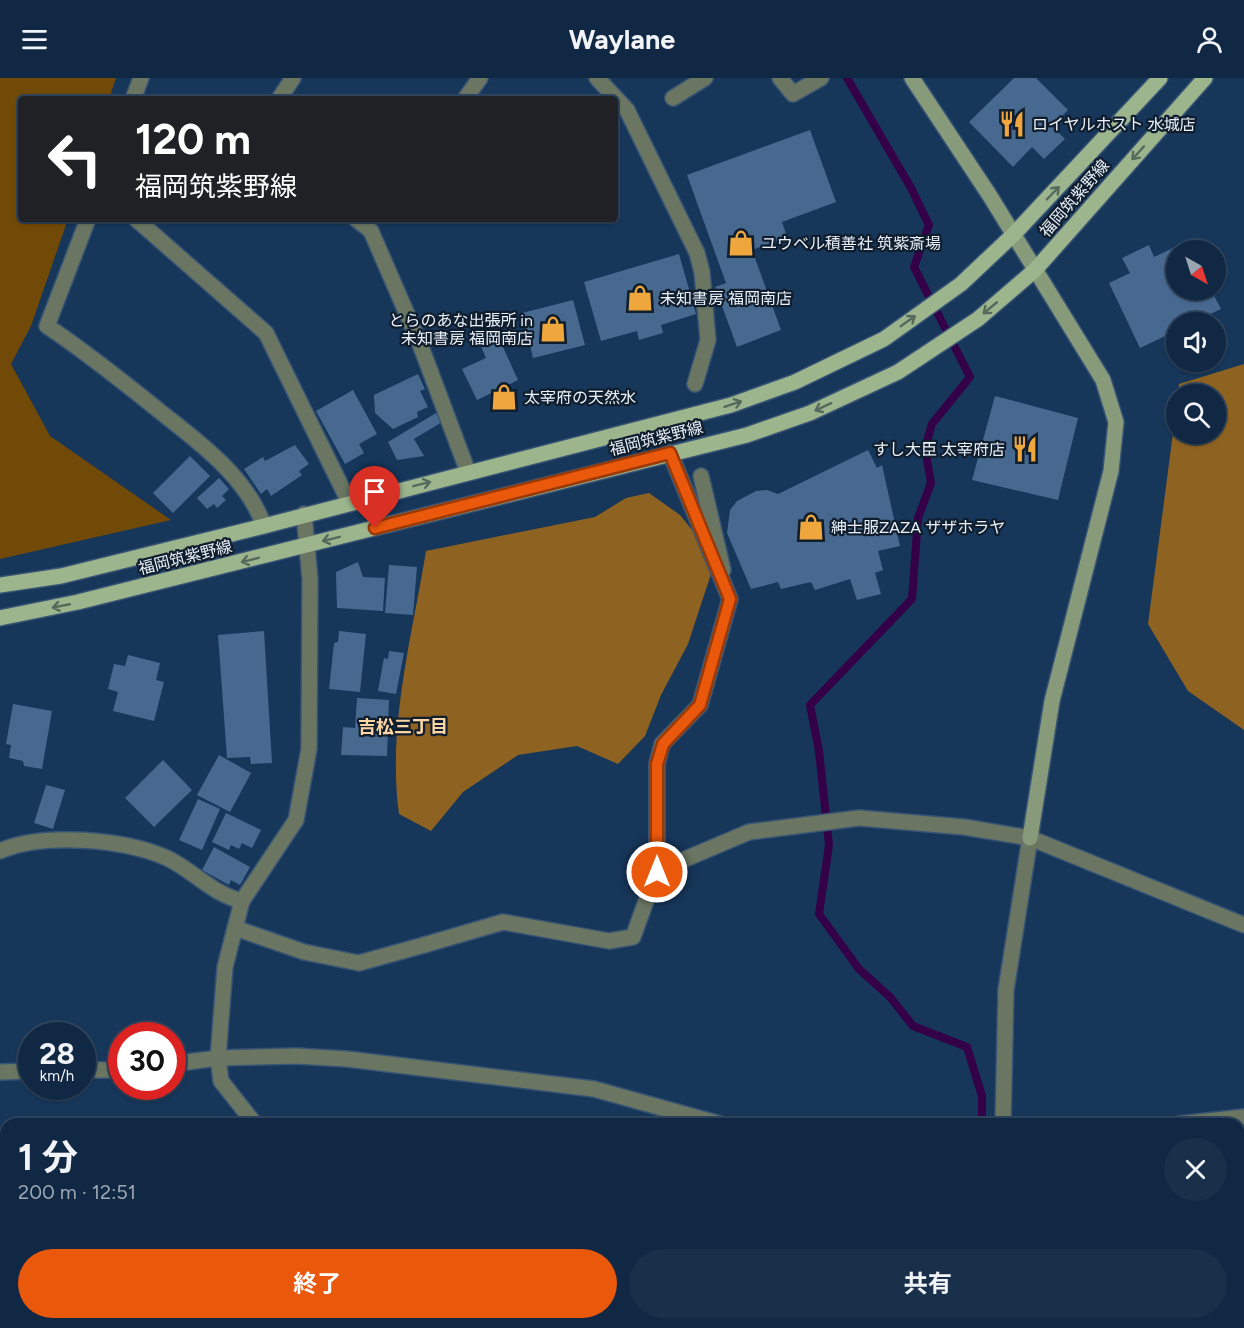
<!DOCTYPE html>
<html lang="ja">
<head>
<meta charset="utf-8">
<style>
	:root { --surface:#102844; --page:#19304b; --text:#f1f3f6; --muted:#9ca6b2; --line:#30445d; --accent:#ea580c }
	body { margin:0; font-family:Figtree,"Noto Sans JP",sans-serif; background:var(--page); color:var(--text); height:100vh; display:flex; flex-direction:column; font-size:22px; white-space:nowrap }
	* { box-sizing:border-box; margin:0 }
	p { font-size:20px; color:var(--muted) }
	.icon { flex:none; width:33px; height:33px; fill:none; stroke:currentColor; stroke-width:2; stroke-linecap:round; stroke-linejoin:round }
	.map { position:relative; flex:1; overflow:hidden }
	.sheet { position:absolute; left:0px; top:1040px; width:1245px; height:212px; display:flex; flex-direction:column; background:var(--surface); border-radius:18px 18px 0 0; box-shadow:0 2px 4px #0004,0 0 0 2px var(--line) }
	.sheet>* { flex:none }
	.hud { position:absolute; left:18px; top:18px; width:600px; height:126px; border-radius:6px; box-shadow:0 2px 4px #0004,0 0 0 2px var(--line); background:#202124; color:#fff; overflow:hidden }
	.needle { width:39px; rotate:141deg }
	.controls { position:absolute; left:1166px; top:162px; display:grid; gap:12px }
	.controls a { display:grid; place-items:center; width:60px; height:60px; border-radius:50%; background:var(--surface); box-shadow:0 2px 4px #0004,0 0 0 2px var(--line); font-size:30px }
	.speed { position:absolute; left:18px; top:944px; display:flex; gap:12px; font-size:30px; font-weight:700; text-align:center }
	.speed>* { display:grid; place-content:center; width:78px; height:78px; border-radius:50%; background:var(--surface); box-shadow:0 2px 4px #0004,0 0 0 2px var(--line); line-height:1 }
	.speed small { font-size:15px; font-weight:400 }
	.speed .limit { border:9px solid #d22; background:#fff; color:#111 }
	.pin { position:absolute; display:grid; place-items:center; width:51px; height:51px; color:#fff; margin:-62px -26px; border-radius:50% 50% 50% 0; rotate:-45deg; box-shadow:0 0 6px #0007 }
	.pin .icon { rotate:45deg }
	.me { position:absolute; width:66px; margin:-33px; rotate:0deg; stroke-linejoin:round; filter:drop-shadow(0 0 4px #0008) }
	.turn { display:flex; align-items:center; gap:21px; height:126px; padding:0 18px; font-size:27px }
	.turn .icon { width:78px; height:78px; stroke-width:2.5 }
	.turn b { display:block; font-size:42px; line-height:51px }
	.round { display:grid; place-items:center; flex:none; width:63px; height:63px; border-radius:32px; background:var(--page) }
	.summary { display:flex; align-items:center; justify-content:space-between; height:102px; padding:0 18px }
	h1 { font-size:36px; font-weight:700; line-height:45px }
	.primary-button { display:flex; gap:12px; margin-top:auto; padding:12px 18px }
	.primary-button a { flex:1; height:69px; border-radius:36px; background:var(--accent); color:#fff; font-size:24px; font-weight:700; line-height:69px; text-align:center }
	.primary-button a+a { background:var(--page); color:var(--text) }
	header { display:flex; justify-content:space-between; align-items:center; height:78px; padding:0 18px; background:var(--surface); font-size:27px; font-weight:700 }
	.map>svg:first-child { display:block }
	.green { fill:#724a07 }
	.forest { fill:#8e6221 }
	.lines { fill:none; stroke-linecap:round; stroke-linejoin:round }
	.stream { stroke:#340048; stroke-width:8 }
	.building { fill:#476990 }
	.lane-casing { stroke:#385474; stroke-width:18 }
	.street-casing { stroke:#385474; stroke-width:18 }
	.secondary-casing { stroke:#385474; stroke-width:18 }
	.primary-casing { stroke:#385474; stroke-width:18 }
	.lane { stroke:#6a7662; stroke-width:15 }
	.street { stroke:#6a7662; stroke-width:15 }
	.secondary { stroke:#879a7a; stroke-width:15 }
	.primary { stroke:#9db58d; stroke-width:15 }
	.oneway { stroke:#56695d }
	.route-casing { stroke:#983908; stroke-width:15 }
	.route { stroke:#ea580c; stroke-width:10 }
	.labels { text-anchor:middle; stroke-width:4.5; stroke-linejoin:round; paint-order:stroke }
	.poi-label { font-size:16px; fill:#eaf1fa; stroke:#0f1d2d; text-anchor:start }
	.street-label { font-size:16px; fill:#eaf1fa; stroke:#0f1d2d }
	.neighbourhood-label { font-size:18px; font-weight:bold; fill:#fed6a3; stroke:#0f1d2d }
</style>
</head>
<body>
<header><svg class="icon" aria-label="menu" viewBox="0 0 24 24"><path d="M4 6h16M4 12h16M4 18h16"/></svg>Waylane<svg class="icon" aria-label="person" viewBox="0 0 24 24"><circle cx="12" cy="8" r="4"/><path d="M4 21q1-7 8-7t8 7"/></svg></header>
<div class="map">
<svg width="1244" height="1250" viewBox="0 0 1244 1250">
	<rect width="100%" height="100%" fill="#16365a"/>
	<polygon class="green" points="0,0 116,0 109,21 21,21 21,141 68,141 31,248 11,286 50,358 171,442 0,481"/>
	<g class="forest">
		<polygon points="1244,286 1244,652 1188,613 1148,546 1176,332 1176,356 1215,356 1215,316 1178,316 1179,306"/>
		<path d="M649 415 680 437 705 468 711 496 688 566 661 617 645 658 618 686 577 668 518 677 463 714 431 753 399 736C387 649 412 559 426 473L595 439 626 420Z"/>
	</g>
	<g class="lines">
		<g class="stream">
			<polyline points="847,0 911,110 929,147 914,189 970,299 932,346 925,370 931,405 918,440 912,521 810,627 819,673 829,767 819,836 859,891 890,919 913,948 967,969 982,1018 982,1046"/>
			<polyline points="857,1250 862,1245"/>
		</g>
	</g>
	<g class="building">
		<polygon points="1014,0 1036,0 1068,32 1052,48 1065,61 1044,81 1032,69 1013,89 969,44"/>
		<polygon points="810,52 836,124 782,144 787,159 752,172 781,252 737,269 715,209 726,205 687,97"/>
		<polygon points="1188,163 1192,172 1176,172 1176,212 1211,212 1221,231 1193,244 1176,244 1176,253 1140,270 1109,205 1130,195 1122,180 1149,167 1154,179"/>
		<polygon points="679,176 696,236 661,247 663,255 639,262 637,253 601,263 584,204"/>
		<polygon points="573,222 585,267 533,280 522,235"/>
		<polygon points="498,258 518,302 477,322 462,291 486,280 480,266"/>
		<polygon points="418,296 425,311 420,313 428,329 417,334 418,339 393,351 375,335 374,317"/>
		<polygon points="353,312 377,356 359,366 364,375 345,386 316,333"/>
		<polygon points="508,312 512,321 499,327 495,318"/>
		<polygon points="995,318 1078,340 1058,422 972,402"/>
		<polygon points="436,335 442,344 414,361 424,378 397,382 388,364"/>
		<polygon points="295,367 309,386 299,393 302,397 271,418 267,411 261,416 244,391 263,379 265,383"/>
		<polygon points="868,372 877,390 882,387 900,468 878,473 883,492 875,495 881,516 857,522 850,501 815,512 811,504 781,511 778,504 751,511 727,455 730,432 737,423 756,413 767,412 778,416"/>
		<polygon points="190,378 210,398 173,435 153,415"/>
		<polygon points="219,400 229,411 222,418 226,422 217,430 214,426 207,431 197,420"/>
		<polygon points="358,484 363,499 385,500 383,533 337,530 336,494"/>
		<polygon points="389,487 417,489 413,537 385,535"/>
		<polygon points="264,553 272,685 251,686 250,679 227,680 218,557"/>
		<polygon points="339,553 366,556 360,614 329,611 334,565 338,564"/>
		<polygon points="389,573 404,575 396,616 378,613 384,580 388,581"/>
		<polygon points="128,577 160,585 156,602 164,604 154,643 113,633 118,614 108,611 114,586 125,588"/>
		<polygon points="357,620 389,622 387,678 341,677 343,649 355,650"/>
		<polygon points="13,626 52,633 42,691 24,688 23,683 9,680 11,667 6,666"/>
		<polygon points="219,677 251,695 230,734 197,717"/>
		<polygon points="163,682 192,712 154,749 125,720"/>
		<polygon points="46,707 65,712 53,751 34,745"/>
		<polygon points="198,721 220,731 202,772 179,762"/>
		<polygon points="226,735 261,752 252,770 242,765 239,771 231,767 229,772 212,764"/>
		<polygon points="214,769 250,789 240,807 231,802 229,807 202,792"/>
	</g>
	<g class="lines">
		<g class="lane-casing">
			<g id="lane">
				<polyline points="597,0 627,32 697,175 702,194 708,262 695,306"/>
				<polyline points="279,21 293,0"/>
				<polyline points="465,21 480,0"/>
				<polyline points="356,141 371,153 420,266 468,394"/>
				<polyline points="701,398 723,492"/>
				<polyline points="235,850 304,874 359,885 424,867"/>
			</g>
		</g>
		<g class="street-casing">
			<g id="street">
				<polyline points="780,0 793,16 821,0"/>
				<polyline points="673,20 705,0"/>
				<polyline points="133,21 141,0"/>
				<path d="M88 141 47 248C86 274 121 302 157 331 198 364 246 397 264 448"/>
				<polyline points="136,141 266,255 349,424"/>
				<path d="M0 773C43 754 124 761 167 780 194 793 212 816 242 823"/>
				<polyline points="657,793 657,686 662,666 700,627 730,521 670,375"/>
				<polyline points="424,867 503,844 609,863 633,859 657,793 749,754 859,740 964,749 1030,760 1244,847"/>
				<polyline points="172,986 218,980 296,978 347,981 594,1011 720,1046"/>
				<polyline points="82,992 122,992"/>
				<polyline points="0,994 32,993"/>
				<polyline points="255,1046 221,1003 218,980 225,889 242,823 296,742 309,671 310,501 304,436"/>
				<polyline points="1003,1046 1006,912 1030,760"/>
				<polyline points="1179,1046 1244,1039"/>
				<polyline points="395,1245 398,1250"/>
				<polyline points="1193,1245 1193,1250"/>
				<polyline points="885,1250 890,1245"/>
			</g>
		</g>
		<g class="secondary-casing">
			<polyline id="secondary" points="912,0 990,118 1103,302 1116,344 1111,393 1052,623 1030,760"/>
		</g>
		<g class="primary-casing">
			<g id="primary">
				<polyline points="0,507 61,498 264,448 731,327 795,304 884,261 961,206 1013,157 1160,0"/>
				<polyline points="0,540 78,524 747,357 810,335 898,294 978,241 1035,192 1205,0"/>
			</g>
		</g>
		<use href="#lane" class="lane"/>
		<use href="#street" class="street"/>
		<use href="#secondary" class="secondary"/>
		<use href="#primary" class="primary"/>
	</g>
	<defs><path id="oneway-shaft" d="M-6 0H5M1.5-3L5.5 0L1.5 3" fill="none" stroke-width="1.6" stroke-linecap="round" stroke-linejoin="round" transform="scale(1.5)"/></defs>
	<g class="oneway">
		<use href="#oneway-shaft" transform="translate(1138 75) rotate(132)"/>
		<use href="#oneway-shaft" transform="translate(1053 115) rotate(-46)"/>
		<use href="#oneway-shaft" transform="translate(990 230) rotate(140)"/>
		<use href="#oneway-shaft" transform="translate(908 243) rotate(-35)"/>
		<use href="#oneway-shaft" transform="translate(733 326) rotate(-18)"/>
		<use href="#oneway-shaft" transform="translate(823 329) rotate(155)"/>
		<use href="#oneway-shaft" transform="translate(422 406) rotate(-14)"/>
		<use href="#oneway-shaft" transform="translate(331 461) rotate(166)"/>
		<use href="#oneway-shaft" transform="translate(250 482) rotate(166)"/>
		<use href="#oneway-shaft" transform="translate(61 528) rotate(169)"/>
	</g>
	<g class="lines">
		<g class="route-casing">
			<polyline id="route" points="375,450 670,375 730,521 700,627 663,666 657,686 657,794"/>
		</g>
		<use href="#route" class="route"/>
	</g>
	<defs>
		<g id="restaurant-bare" transform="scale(2.07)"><path d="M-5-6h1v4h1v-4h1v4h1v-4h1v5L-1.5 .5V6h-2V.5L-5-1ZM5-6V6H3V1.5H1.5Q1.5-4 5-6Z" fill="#efa73d" stroke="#0f1d2d" stroke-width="2.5" paint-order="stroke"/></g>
		<g id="shop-bare" transform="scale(2.07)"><path d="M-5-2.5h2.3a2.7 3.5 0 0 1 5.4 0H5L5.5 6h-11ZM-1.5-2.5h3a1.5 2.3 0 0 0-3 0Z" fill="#efa73d" stroke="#0f1d2d" stroke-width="2.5" paint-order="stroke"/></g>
	</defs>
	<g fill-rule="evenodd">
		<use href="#restaurant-bare" x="1012" y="46"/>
		<use href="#shop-bare" x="741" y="165"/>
		<use href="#shop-bare" x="640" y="220"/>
		<use href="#shop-bare" x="553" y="251"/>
		<use href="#shop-bare" x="504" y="319"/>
		<use href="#restaurant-bare" x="1025" y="371"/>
		<use href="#shop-bare" x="811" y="449"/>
	</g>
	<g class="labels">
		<g class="poi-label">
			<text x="1032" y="52">ロイヤルホスト 水城店</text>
			<text x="761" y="171">ユウベル積善社 筑紫斎場</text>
			<text x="660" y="226">未知書房 福岡南店</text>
			<text x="533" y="248" text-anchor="end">とらのあな出張所 in<tspan x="533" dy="18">未知書房 福岡南店</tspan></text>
			<text x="524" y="325">太宰府の天然水</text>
			<text x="1005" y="377" text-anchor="end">すし大臣 太宰府店</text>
			<text x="831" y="455">紳士服ZAZA ザザホラヤ</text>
		</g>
		<g class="street-label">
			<text transform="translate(1074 120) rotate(-49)" y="6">福岡筑紫野線</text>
			<text transform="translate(656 360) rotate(-14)" y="6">福岡筑紫野線</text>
			<text transform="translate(185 479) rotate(-14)" y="6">福岡筑紫野線</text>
		</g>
		<g class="neighbourhood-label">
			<text x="403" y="655">吉松三丁目</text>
		</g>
	</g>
</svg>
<div class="controls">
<a><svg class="needle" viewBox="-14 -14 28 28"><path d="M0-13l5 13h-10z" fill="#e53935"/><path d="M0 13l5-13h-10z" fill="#9ca6b2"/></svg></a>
<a><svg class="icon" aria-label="sound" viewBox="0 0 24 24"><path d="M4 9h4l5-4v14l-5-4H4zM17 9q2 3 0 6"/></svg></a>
<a><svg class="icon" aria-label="search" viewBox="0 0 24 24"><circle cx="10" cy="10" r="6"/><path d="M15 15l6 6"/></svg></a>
</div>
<div class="speed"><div>28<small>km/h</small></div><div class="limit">30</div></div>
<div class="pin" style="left:375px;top:450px;background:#d93025"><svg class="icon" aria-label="arrive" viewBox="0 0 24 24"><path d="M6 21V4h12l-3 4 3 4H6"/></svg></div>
<svg class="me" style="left:657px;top:794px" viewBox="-20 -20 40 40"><circle r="17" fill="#ea580c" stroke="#fff" stroke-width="3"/><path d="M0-11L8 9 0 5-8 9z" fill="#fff"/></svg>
<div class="hud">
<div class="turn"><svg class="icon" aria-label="left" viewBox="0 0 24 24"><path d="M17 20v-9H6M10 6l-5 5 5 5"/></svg><div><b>120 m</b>福岡筑紫野線</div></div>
</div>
<section class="sheet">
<div class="summary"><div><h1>1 分</h1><p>200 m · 12:51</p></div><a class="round"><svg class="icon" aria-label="close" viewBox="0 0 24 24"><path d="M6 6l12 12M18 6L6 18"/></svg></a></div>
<div class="primary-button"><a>終了</a><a>共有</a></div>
</section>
</div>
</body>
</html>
